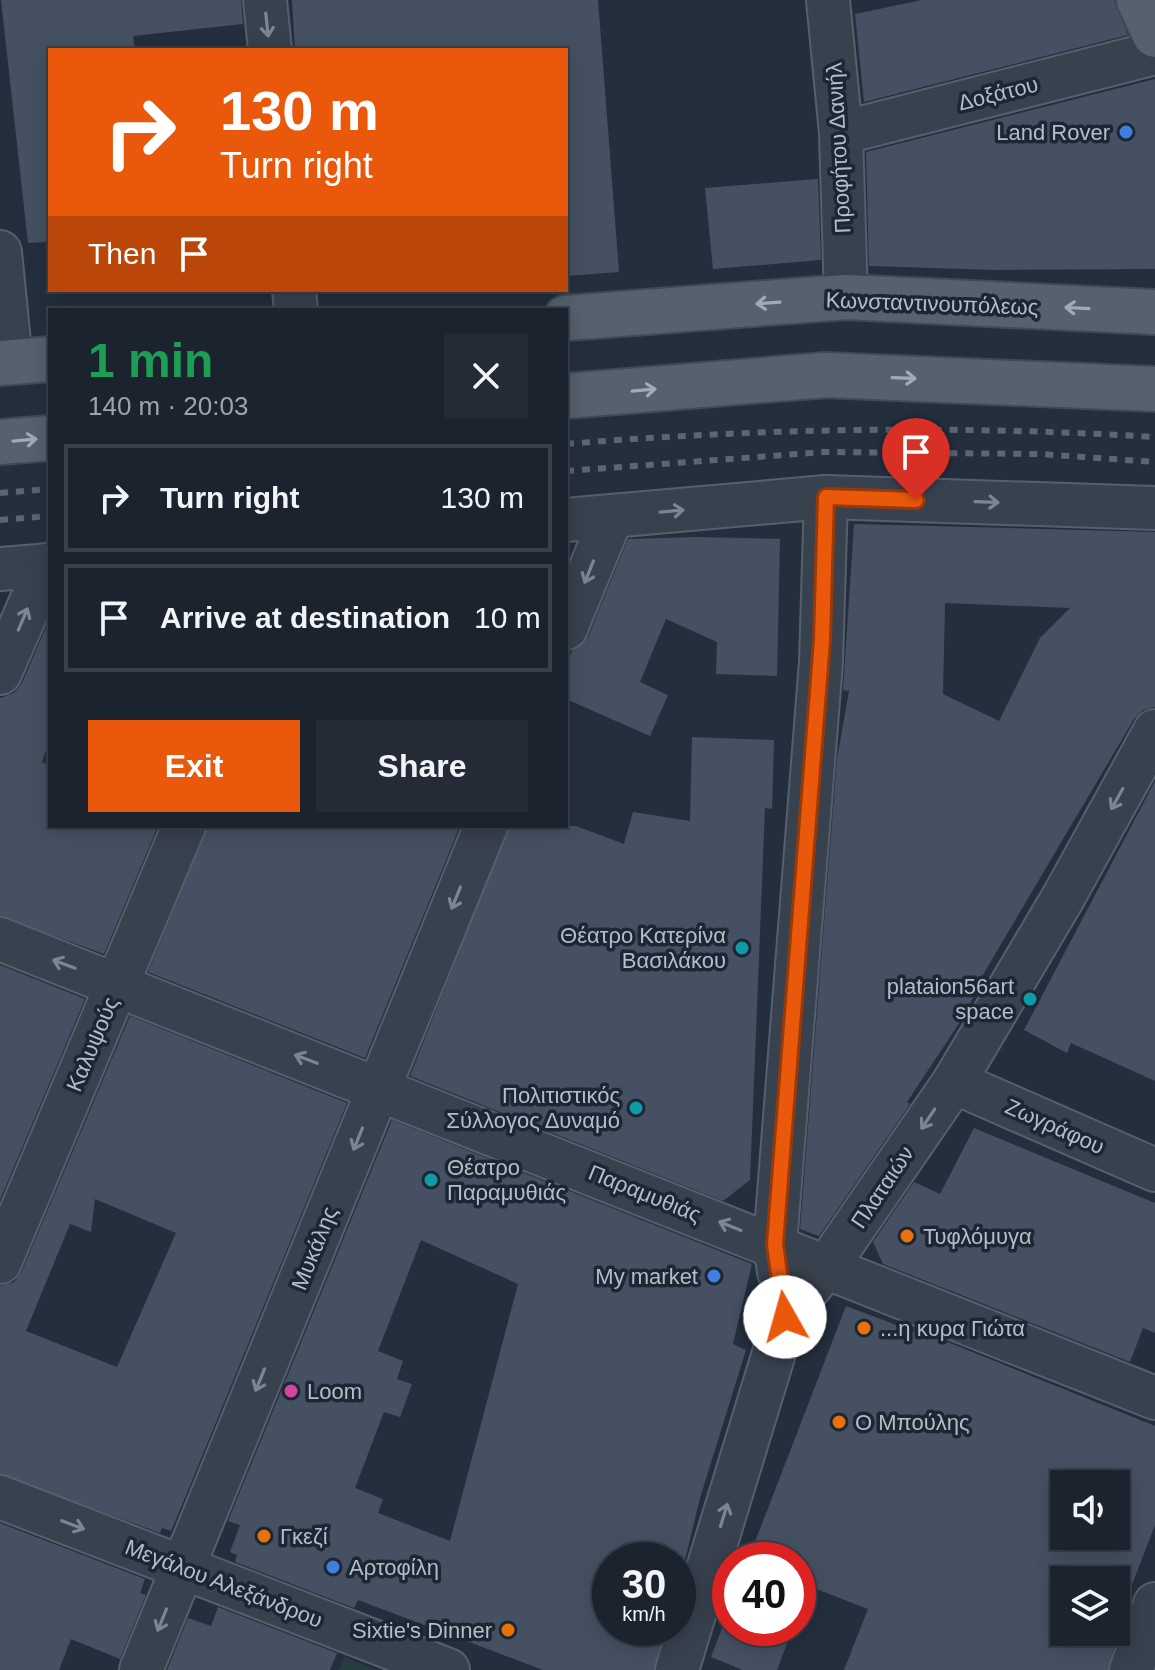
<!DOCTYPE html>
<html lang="en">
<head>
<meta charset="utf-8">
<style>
	:root { --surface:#1b232e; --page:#242b36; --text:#f1f3f6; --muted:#a0a4aa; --line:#39404a; --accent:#ea580c }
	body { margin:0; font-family:Helvetica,sans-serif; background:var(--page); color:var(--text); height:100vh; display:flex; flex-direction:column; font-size:30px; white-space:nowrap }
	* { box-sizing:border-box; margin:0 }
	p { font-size:26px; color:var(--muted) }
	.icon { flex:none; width:44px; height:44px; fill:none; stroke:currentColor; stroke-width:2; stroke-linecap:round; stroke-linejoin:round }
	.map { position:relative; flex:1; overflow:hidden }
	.drawer { position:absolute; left:48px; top:308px; width:520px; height:520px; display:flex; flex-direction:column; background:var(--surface); border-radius:0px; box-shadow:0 4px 20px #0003,0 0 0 2px var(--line) }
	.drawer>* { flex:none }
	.banner { position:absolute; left:48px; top:48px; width:520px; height:244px; border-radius:0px; box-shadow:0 4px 20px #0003,0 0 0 2px var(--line); background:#ea580c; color:#fff; overflow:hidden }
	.controls { position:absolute; left:1050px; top:1470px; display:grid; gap:16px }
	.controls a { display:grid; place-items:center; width:80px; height:80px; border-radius:0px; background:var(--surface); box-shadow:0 4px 20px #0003,0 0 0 2px var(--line); font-size:40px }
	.speed { position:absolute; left:592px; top:1542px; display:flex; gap:16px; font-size:40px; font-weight:700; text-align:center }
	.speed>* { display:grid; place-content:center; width:104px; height:104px; border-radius:50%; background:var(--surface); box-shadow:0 4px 20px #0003,0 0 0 2px var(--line); line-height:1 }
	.speed small { font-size:20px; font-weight:400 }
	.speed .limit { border:12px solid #d22; background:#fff; color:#111 }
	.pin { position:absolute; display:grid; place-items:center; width:68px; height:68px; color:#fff; margin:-82px -34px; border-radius:50% 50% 50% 0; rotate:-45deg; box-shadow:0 0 8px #0007 }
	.pin .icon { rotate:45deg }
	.me { position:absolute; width:88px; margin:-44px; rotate:353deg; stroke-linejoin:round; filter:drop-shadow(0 0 6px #0008) }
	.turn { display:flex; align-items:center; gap:28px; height:168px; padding:0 40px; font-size:36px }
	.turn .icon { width:104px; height:104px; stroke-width:2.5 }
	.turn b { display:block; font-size:56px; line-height:68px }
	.then { display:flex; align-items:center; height:76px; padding:0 40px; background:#0003; gap:16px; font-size:30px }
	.round { display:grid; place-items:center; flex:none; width:84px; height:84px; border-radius:0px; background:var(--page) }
	.head { display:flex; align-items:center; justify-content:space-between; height:136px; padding:0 40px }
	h1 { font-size:48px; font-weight:700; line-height:60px; color:#1e9e55 }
	.cta { display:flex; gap:16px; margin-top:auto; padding:16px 40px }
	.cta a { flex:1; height:92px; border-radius:0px; background:var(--accent); color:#fff; font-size:32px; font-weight:700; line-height:92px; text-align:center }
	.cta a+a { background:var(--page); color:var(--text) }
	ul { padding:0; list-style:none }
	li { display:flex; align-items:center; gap:24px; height:108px; margin:0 16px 12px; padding:0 24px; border:4px solid var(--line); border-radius:0px }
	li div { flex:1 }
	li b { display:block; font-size:30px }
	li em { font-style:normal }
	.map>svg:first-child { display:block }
	.green { fill:#263c3f }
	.building { fill:#455162; fill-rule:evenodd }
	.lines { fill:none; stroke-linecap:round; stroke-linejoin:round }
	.minor-casing { stroke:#565f6c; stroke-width:46 }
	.major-casing { stroke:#414a57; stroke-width:48 }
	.minor { stroke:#38414e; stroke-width:42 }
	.major { stroke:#56606e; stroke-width:44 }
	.rail { stroke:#5a6575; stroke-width:6; stroke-dasharray:8 8; stroke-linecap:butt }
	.oneway { stroke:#7c8592 }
	.oneway2 { stroke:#a1aab7 }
	.route-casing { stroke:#983908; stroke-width:20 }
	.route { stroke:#ea580c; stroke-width:14 }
	.shop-dot { fill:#3f7fe0; stroke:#1d2633; stroke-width:3 }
	.culture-dot { fill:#0f9aa8; stroke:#1d2633; stroke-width:3 }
	.food-dot { fill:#e8710a; stroke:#1d2633; stroke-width:3 }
	.hotel-dot { fill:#d1479c; stroke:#1d2633; stroke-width:3 }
	.labels { text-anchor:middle; stroke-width:7; stroke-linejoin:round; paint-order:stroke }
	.street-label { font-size:22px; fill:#b4bcc9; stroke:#1d2633 }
	.poi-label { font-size:22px; fill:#b4bcc9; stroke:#1d2633; text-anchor:start }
</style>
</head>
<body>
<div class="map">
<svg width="1155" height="1670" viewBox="0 0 1155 1670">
	<rect width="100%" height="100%" fill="#242f3e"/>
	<polygon class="green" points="345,1657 376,1670 339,1670"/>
	<g class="building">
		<polygon points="1,0 241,0 243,24 133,36 135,50 50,50 50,242 28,243"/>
		<polygon points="292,0 598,0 619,272 566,276 566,50 295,50"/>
		<polygon points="922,0 1114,0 1128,35 864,102 855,14"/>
		<polygon points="1155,79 1155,269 996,270 869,266 866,152"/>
		<polygon points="818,179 821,260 713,269 705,188"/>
		<path d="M854 524 1155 532V707L1143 710 1134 719 984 973 966 1013 907 1102 910 1104 819 1236 800 1229 837 759 849 691 843 690ZM945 603 1070 608 1040 638 999 721 943 694Z"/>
		<polygon points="696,537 780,539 777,676 716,674 717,642 666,619 640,682 668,695 650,736 566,699 566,665 572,651 588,637 628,539"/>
		<polygon points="50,618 50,740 42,762 50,766 50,826 158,826 104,954 0,916 0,698 14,693 22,683"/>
		<polygon points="692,737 774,740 772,809 765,808 750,1180 723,1201 410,1076 509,826 576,826 624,844 633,812 690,821"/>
		<polygon points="1155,781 1155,1081 1071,1043 1067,1053 1024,1030"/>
		<polygon points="208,826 460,826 365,1058 148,972"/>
		<polygon points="0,965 85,999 0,1200"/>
		<path d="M130 1016 347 1103 182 1505 171 1531 162 1528 160 1533 0 1474V1286L14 1282 22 1271ZM95 1199 176 1233 117 1367 26 1331 70 1224 91 1232Z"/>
		<path d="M392 1120 752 1264 733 1344 746 1350 700 1498 685 1560H610V1628H665L654 1670H543L358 1600 354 1608 235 1562 237 1555 230 1552 240 1525 228 1521ZM421 1240 518 1284 450 1541 378 1513 383 1499 355 1488 384 1412 400 1417 412 1384 397 1379 403 1361 378 1351Z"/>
		<polygon points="974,1128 1155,1203 1155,1333 1143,1328 1130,1362 883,1264 873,1242 914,1182 940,1194"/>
		<path d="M846 1306 915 1332 913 1328 1155 1426V1525L1116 1626V1580H1064V1632H1114L1111 1638 1116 1640 1108 1670H844L868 1609 798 1582V1560H748ZM1064 1484H1116V1536H1064Z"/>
		<polygon points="0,1523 145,1579 140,1593 146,1595 120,1659 71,1639 59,1670 0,1670"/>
		<polygon points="218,1607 337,1653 330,1670 167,1670 188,1618 211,1626"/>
		<polygon points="722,1628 793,1628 777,1670 743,1670 711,1657"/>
	</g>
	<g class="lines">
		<g class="minor-casing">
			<g id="minor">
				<polyline points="265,0 270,50"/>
				<polyline points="828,0 841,133 846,297"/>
				<polyline points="841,133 1155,53"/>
				<polyline points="0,252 11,362"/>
				<polyline points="294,290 296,310"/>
				<polyline points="566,520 826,497 1155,508"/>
				<polyline points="0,569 50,565"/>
				<polyline points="566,628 612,516"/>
				<polyline points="0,673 47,565"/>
				<polyline points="0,939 1155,1398"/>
				<polyline points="954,1082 1155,1170"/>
				<polyline points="0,1262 184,826"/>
				<polyline points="779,1272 775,1244 821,662 826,497"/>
				<polyline points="0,1497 448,1670"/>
				<polyline points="141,1670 486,826"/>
				<polyline points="677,1670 785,1317 828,1265 954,1082 1064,896 1155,731"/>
				<polyline points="1131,1670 1155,1604"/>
			</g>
		</g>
		<g class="major-casing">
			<g id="major">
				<polyline points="1139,0 1155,35"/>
				<polyline points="566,318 846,297 1155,312"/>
				<polyline points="0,363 50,359"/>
				<polyline points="566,396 826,375 1155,389"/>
				<polyline points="0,442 50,438"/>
			</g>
		</g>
		<use href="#minor" class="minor"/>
		<use href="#major" class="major"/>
		<g class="rail">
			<path d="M566 444C763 428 958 425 1155 437"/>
			<polyline points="566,471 825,452 1040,454 1155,462"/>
			<polyline points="0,493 50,489"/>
			<polyline points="0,520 50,516"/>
		</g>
	</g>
	<defs><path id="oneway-shaft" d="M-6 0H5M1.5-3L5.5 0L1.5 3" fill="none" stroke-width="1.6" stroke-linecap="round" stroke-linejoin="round" transform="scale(2)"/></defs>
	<g class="oneway">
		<use href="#oneway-shaft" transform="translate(267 25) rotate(84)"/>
		<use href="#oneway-shaft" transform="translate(987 502) rotate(2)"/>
		<use href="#oneway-shaft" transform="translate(672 511) rotate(-5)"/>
		<use href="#oneway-shaft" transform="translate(589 572) rotate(112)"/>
		<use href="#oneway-shaft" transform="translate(23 619) rotate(-67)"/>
		<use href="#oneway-shaft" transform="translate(1117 799) rotate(119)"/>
		<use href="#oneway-shaft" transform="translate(456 898) rotate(112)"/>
		<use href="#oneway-shaft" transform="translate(64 964) rotate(-159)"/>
		<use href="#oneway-shaft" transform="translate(306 1059) rotate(-159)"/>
		<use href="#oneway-shaft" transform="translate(928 1119) rotate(124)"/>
		<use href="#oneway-shaft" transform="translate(358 1139) rotate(112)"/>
		<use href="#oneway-shaft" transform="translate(730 1226) rotate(-158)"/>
		<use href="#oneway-shaft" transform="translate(260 1380) rotate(112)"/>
		<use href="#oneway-shaft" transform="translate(724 1515) rotate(-73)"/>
		<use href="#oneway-shaft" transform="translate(73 1525) rotate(21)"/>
		<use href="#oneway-shaft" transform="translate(162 1620) rotate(112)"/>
	</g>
	<g class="oneway2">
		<use href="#oneway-shaft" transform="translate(768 303) rotate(176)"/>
		<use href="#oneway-shaft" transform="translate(1077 308) rotate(-177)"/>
		<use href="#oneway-shaft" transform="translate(904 378) rotate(2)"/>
		<use href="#oneway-shaft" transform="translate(644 390) rotate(-5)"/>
		<use href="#oneway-shaft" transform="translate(25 440) rotate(-5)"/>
	</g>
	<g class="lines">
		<g class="route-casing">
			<polyline id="route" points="785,1317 775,1244 822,640 826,497 916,500"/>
		</g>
		<use href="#route" class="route"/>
	</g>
	<g class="shop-dot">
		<circle cx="1126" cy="132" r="8"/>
		<circle cx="714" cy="1276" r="8"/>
		<circle cx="333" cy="1567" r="8"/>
	</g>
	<g class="culture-dot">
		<circle cx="742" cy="948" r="8"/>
		<circle cx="1030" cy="999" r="8"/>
		<circle cx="636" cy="1108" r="8"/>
		<circle cx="431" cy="1180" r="8"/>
	</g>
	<g class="food-dot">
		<circle cx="907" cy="1236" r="8"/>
		<circle cx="864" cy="1328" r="8"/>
		<circle cx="839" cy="1422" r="8"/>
		<circle cx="264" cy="1536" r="8"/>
		<circle cx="508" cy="1630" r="8"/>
	</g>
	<circle class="hotel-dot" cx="291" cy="1391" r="8"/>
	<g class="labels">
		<g class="street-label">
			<text transform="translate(998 93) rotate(-14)" y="8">Δοξάτου</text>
			<text transform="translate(838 148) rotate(-93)" y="8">Προφήτου Δανιήλ</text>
			<text transform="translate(932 303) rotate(2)" y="8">Κωνσταντινουπόλεως</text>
			<text transform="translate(92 1044) rotate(-67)" y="8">Καλυψούς</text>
			<text transform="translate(1055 1126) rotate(24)" y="8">Ζωγράφου</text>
			<text transform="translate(882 1187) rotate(-56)" y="8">Πλαταιών</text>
			<text transform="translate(645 1193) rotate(22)" y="8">Παραμυθιάς</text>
			<text transform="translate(314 1248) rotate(-68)" y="8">Μυκάλης</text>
			<text transform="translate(224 1583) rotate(21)" y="8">Μεγάλου Αλεξάνδρου</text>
		</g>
		<g class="poi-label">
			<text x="1110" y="140" text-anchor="end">Land Rover</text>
			<text x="726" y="943" text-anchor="end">Θέατρο Κατερίνα<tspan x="726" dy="25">Βασιλάκου</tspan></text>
			<text x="1014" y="994" text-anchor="end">plataion56art<tspan x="1014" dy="25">space</tspan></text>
			<text x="620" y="1103" text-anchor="end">Πολιτιστικός<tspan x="620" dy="25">Σύλλογος Δυναμό</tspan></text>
			<text x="447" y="1175">Θέατρο<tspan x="447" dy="25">Παραμυθιάς</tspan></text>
			<text x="923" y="1244">Τυφλόμυγα</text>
			<text x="698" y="1284" text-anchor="end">My market</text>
			<text x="880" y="1336">...η κυρα Γιώτα</text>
			<text x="307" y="1399">Loom</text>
			<text x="855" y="1430">Ο Μπούλης</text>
			<text x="280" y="1544">Γκεζί</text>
			<text x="349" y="1575">Αρτοφίλη</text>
			<text x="492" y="1638" text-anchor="end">Sixtie's Dinner</text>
		</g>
	</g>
</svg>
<div class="controls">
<a><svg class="icon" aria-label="sound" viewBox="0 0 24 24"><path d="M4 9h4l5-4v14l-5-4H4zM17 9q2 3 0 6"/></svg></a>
<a><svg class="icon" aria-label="layers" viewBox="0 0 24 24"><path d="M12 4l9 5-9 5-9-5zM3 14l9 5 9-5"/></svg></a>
</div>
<div class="speed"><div>30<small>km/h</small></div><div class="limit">40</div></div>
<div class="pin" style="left:916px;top:500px;background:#d93025"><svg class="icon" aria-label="arrive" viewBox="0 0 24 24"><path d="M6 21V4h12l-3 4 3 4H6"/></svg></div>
<svg class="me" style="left:785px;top:1317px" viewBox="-20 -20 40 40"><circle r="19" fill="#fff"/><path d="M0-13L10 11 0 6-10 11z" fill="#ea580c"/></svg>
<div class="banner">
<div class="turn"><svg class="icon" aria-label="right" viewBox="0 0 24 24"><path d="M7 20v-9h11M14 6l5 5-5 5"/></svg><div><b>130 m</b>Turn right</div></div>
<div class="then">Then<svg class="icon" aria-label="arrive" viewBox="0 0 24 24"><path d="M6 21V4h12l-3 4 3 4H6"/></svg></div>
</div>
<section class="drawer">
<div class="head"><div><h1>1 min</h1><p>140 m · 20:03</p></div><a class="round"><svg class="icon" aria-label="close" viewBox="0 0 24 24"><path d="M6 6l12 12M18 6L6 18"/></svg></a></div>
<ul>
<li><svg class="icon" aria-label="right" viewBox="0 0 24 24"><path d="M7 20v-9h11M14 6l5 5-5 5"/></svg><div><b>Turn right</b></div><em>130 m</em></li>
<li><svg class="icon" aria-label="arrive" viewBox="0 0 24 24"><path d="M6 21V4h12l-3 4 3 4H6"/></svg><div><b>Arrive at destination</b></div><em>10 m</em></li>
</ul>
<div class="cta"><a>Exit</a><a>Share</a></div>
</section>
</div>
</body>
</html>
